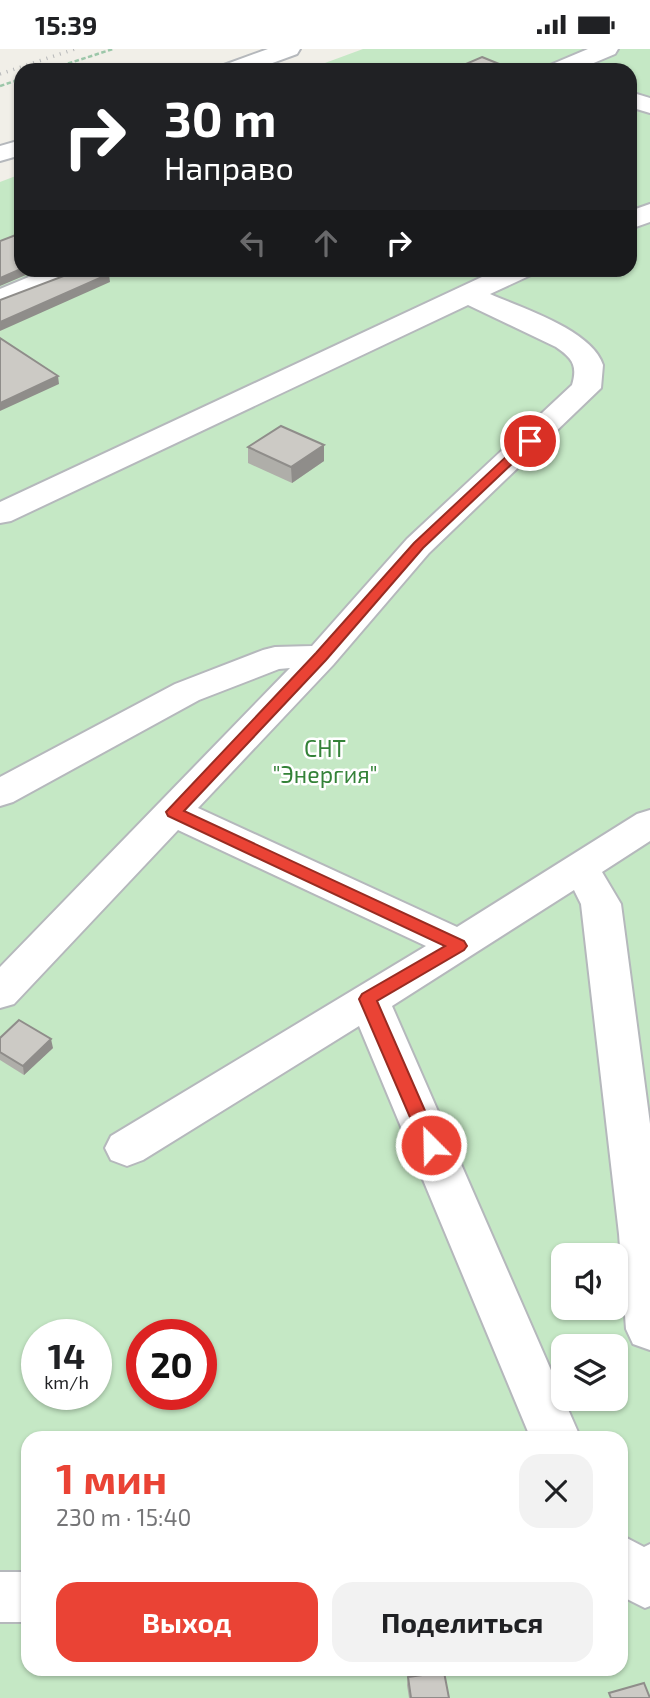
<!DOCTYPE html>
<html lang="ru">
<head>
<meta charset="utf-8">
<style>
	:root { --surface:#fff; --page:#f2f2f2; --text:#202124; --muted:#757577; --accent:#ea4335 }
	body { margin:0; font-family:"Exo 2",sans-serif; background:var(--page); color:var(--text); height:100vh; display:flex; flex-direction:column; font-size:26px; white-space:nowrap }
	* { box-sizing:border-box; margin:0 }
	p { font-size:23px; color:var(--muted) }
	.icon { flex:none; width:38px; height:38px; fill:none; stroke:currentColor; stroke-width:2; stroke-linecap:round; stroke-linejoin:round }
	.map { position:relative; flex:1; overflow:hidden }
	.sheet { position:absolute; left:21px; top:1382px; width:607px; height:245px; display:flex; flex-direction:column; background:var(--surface); border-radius:21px; box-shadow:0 2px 5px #0004 }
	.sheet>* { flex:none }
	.banner { position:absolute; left:14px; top:14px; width:623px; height:214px; border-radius:21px; box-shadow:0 2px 5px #0004; background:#202124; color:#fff; overflow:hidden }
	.fabs { position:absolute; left:551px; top:1194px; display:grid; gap:14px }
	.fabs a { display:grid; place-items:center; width:77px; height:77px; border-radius:14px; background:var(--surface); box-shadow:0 2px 5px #0004; font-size:35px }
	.speed { position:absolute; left:21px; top:1270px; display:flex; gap:14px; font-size:35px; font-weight:700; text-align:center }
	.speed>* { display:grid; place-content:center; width:91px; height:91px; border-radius:50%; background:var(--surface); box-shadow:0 2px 5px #0004; line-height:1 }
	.speed small { font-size:18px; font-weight:400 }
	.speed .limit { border:10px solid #d22; background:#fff; color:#111 }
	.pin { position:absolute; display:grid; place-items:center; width:60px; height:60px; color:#fff; margin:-30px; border:4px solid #fff; border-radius:50%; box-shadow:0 2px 7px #0007 }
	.me { position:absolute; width:77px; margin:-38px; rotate:337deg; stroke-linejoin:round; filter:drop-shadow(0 0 5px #0008) }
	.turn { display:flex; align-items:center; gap:24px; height:147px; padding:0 35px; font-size:32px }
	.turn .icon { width:91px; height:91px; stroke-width:2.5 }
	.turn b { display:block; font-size:49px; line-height:60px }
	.lanes { display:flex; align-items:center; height:66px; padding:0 35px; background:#0003; justify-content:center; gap:35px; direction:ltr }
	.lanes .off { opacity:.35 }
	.round { display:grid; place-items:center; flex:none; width:74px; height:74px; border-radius:21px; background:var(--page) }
	.overview { display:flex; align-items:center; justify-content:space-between; height:119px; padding:0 35px }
	h1 { font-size:42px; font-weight:700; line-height:52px; color:var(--accent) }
	.button { display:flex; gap:14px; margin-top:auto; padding:14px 35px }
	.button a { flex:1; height:80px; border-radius:21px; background:var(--accent); color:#fff; font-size:28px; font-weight:700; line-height:80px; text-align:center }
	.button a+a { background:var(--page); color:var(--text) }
	.status { display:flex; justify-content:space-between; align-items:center; height:49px; padding:0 35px; background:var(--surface); direction:ltr }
	.status svg { height:19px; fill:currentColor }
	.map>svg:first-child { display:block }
	.green { fill:#c5e8c5; fill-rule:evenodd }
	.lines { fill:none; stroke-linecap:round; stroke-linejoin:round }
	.minor-casing { stroke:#b5b8bc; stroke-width:4 }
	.path { stroke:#9cc7a9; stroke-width:2.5; stroke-dasharray:4.5 2.5; stroke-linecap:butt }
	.minor { fill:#fff; fill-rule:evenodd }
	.rail { stroke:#b6b7b8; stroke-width:3.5; stroke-dasharray:1 6; stroke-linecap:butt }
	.wall { fill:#afaea9 }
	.shaded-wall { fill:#8f8d8a }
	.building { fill:#cccac5; stroke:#8f8d8a; stroke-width:2 }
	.route { fill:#ea4335; stroke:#982c22; stroke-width:2 }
	.labels { text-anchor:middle; stroke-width:5; stroke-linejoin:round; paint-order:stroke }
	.park-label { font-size:23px; fill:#348238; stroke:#fff }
</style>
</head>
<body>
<div class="status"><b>15:39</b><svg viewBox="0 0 49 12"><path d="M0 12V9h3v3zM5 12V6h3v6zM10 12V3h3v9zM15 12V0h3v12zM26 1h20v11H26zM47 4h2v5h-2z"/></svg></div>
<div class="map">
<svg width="650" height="1649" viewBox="0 0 650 1649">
	<rect width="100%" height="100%" fill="#f1efe8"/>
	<path class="green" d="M363 0H650V1649H0V133L21 125V220H630V21H306ZM564 1206H616V1258H564ZM37 1286H96V1346H37ZM142 1286H201V1346H142ZM564 1297H616V1349H564ZM28 1390H621V1620H28Z"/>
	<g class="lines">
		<g class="minor-casing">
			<g id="minor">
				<polygon points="268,0 300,0 297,5 253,21 221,21 224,16"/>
				<polygon points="588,0 618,0 615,5 577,21 547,21 550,16"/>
				<polygon points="630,43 650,49 650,64 630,58"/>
				<polygon points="21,91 21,106 0,112 0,97"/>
				<polygon points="650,155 650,173 630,180 630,162"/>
				<polygon points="48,220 86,220 82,226 0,258 0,240"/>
				<path d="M499 220H535L531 226 490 245C522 259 592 281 603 316L601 339 429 504 333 616 198 759 457 878 637 765 650 761V792L602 823 621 855 650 1075V1301L633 1295 626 1280 619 1185 581 855 574 841 392 957 581 1390H531L359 977 143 1111 127 1117 111 1111 105 1099 111 1087 426 897 178 781 14 955 0 959V918L290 619 279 620 199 651 13 753 0 757V728L175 635 263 601 275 598 312 597 407 490 572 336C578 316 572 309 556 298L468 256 11 472 0 474V453Z"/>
				<polygon points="621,1486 644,1498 650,1495 650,1557 645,1559 621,1547"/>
				<rect x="0" y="1523" width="28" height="50"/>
			</g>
		</g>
		<g class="path">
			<polyline points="48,21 113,0"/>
			<polyline points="0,37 21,30"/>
		</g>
		<use href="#minor" class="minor"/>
		<polyline class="rail" points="0,25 75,0"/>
	</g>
	<g class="wall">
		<polygon points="248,398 324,412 292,434 248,414"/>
		<polygon points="0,989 53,999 24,1026 0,1011"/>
		<polygon points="282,1620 327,1620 327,1626 283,1625"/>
		<polygon points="408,1628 449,1649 409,1649 407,1636"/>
	</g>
	<g class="shaded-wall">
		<polygon points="21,220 40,220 0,237 0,229"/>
		<polygon points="109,225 110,233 0,282 0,273"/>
		<polygon points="58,327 59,335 0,362 0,354"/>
		<polygon points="324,396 324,412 292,434 291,418"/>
		<polygon points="51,990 53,999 24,1026 23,1017"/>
	</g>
	<g class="building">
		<polygon points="482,8 514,21 452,21"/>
		<polygon points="21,184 21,220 0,229 0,192"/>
		<polygon points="82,220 101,220 109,225 0,273 0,251"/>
		<polygon points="0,289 58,327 0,354"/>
		<polygon points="281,377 324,396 291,418 248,398"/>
		<polygon points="19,971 51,990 23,1017 0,1003 0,989"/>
		<polygon points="444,1623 449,1649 411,1649 408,1628"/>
		<polygon points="644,1634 650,1649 611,1649 609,1644"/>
	</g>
	<polygon class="route" points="530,388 536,392 534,394 423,499 326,611 184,762 464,892 467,897 464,901 377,952 440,1096 437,1101 431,1103 424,1101 422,1096 359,950 362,945 445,897 168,767 166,763 316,604 414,494 526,389"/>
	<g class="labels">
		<g class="park-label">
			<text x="325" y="708">СНТ<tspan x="325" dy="26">"Энергия"</tspan></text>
		</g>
	</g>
</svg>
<div class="fabs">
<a><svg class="icon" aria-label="sound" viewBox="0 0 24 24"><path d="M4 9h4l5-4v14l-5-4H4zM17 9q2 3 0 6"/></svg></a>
<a><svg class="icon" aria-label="layers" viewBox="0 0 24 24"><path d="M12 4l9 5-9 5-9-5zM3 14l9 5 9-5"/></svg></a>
</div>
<div class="speed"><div>14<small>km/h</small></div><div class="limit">20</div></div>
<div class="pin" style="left:530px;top:392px;background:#d93025"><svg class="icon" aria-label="arrive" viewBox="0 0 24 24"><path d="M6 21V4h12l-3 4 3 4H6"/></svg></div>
<svg class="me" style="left:431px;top:1096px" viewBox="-20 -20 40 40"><circle r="17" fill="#ea4335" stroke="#fff" stroke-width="3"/><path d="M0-11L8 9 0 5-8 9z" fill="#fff"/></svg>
<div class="banner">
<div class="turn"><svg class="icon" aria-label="right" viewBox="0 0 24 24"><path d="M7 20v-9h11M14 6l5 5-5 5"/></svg><div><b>30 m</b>Направо</div></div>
<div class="lanes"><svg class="icon off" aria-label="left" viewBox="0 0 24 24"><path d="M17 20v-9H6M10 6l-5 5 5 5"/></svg><svg class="icon off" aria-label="ahead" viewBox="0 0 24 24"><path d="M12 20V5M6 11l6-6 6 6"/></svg><svg class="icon" aria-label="right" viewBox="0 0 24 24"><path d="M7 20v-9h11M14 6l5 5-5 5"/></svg></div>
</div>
<section class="sheet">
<div class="overview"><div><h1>1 мин</h1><p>230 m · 15:40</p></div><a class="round"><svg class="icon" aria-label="close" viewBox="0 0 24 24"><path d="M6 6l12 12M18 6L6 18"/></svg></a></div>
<div class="button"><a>Выход</a><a>Поделиться</a></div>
</section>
</div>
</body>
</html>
